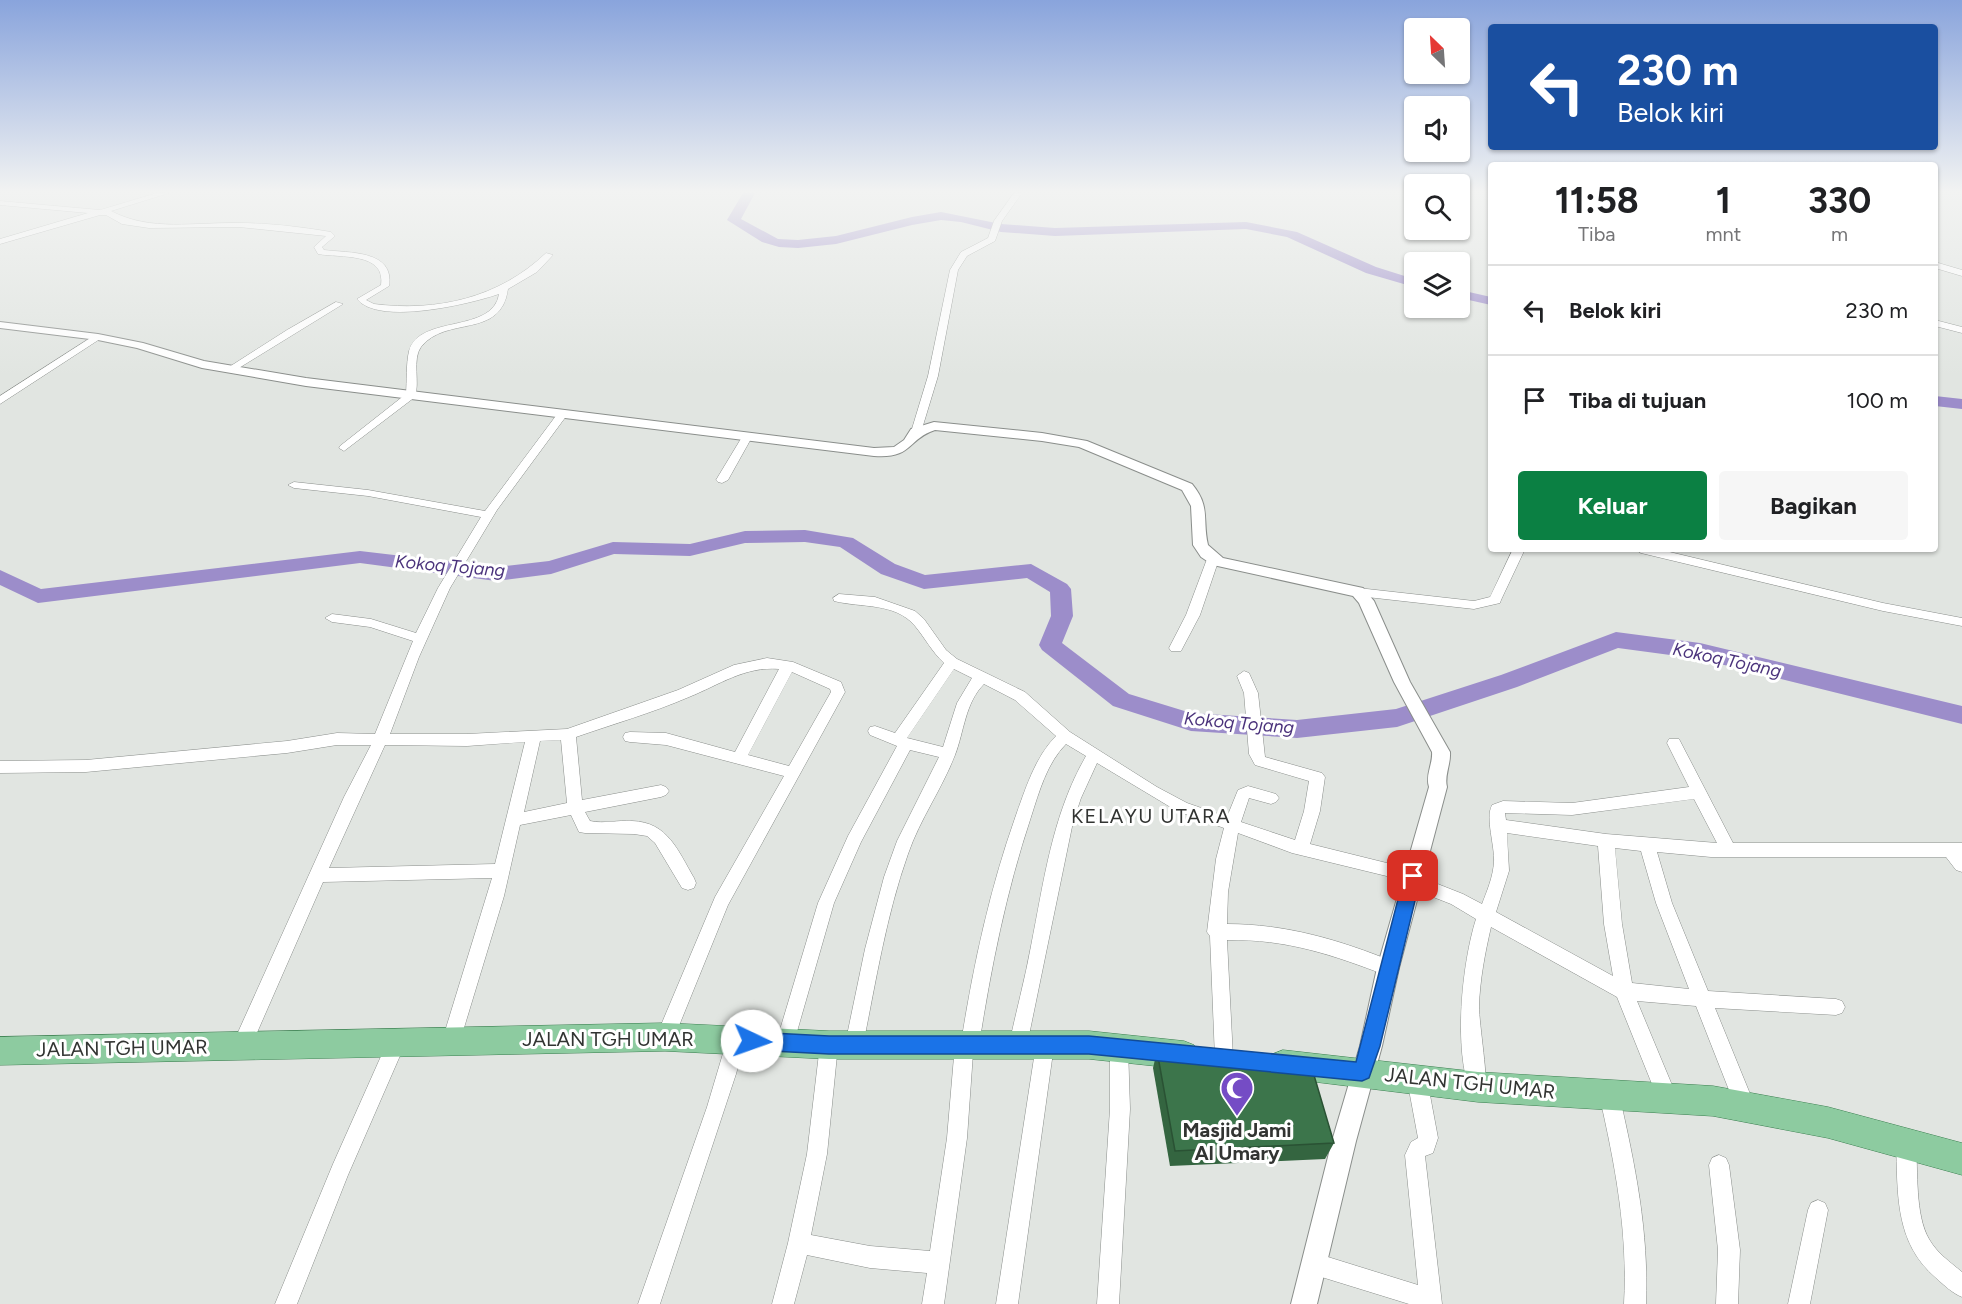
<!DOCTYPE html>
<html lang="id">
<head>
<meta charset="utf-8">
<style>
	:root { --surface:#fff; --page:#f6f6f6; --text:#202124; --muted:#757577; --line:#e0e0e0; --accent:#0b8043 }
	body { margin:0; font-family:Figtree,sans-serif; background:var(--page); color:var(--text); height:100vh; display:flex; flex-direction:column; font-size:22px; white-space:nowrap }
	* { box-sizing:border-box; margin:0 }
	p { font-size:20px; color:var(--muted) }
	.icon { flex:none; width:33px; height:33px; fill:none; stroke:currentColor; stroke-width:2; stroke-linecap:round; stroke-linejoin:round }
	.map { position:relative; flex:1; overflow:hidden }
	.drawer { position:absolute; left:1488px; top:162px; width:450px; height:390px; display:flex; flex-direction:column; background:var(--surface); border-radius:6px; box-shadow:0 2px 4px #0004 }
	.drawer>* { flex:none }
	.top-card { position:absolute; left:1488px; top:24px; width:450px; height:126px; border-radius:6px; box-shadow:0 2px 4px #0004; background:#1a4fa0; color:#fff; overflow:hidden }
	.needle { width:39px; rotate:335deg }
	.controls { position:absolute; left:1404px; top:18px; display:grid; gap:12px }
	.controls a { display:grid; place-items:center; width:66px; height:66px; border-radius:6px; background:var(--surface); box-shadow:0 2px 4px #0004; font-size:30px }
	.pin { position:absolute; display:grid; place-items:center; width:51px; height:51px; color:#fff; margin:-26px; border-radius:12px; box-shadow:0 3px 9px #0006 }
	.me { position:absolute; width:66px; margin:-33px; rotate:93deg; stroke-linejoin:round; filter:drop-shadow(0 0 4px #0008) }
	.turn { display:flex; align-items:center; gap:21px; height:126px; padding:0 30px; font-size:27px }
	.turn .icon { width:78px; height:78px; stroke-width:2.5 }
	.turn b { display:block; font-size:42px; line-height:51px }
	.eta { display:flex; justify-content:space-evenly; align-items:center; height:102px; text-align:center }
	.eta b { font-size:36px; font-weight:700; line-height:42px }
	.primary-button { display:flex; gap:12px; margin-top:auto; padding:12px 30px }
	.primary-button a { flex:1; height:69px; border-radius:6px; background:var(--accent); color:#fff; font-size:24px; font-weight:700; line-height:69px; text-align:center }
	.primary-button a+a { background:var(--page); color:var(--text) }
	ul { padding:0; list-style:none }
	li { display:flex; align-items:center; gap:18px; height:90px; padding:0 30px; border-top:2px solid var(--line) }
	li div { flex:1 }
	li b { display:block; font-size:22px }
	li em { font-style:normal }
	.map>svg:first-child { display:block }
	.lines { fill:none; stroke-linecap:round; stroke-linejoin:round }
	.river { fill:#9c8dca; fill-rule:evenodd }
	.minor-casing { stroke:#8a8e8b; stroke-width:1 }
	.tertiary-casing { stroke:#8a8e8b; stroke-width:2 }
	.primary-casing { stroke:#3c8051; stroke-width:1 }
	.minor { fill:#fff; fill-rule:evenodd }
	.tertiary { fill:#fff; fill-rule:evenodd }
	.primary { fill:#8dcba0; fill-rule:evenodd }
	.wall { fill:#346540 }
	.building { fill:#3c754b; stroke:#2a5234; stroke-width:1.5 }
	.route { fill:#1a73e8; stroke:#114b97; stroke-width:1.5 }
	.labels { text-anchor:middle; stroke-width:6; stroke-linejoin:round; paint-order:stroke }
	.water-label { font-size:18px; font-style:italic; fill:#4b337c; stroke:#fff }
	.quarter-label { font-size:20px; letter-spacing:1.5px; fill:#323432; stroke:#fff }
	.near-street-label { font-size:20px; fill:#323432; stroke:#fff }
	.near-poi-label { font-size:20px; font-weight:bold; fill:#323432; stroke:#fff }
</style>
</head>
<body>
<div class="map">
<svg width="1962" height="1304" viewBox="0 0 1962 1304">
	<rect width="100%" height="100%" fill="#e1e5e1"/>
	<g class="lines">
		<g class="river">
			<polygon points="743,193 755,193 741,219 778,239 798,240 836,236 912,217 941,212 1001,224 1055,228 1246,222 1297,232 1376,267 1414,279 1414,287 1366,273 1287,237 1246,229 1055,236 1001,232 961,222 941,220 912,225 836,244 798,248 779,247 762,242 727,220"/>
			<polygon points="1460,290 1491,297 1491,305 1460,298"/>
			<polygon points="1935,396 1962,399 1962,409 1935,406"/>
			<polygon points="805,530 853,538 895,564 925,575 1031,564 1067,584 1071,589 1073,616 1062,643 1129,694 1191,713 1297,720 1396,709 1501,675 1616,632 1700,643 1962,706 1962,724 1700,659 1618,648 1517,687 1397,727 1297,738 1191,731 1113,706 1042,650 1039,645 1051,616 1050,592 1027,578 924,589 881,574 840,547 805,542 745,543 690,556 614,554 551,574 496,581 360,563 38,603 0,585 0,570 41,589 360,551 496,567 549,561 613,542 690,544 745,531"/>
		</g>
		<g class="minor-casing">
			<g id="minor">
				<path d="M157 193H169L111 211C151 232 195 222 239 223 268 223 302 227 331 232L335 236 322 247 324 250C349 253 395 250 389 286L366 300 374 304C437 312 499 298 546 253L553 255 537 272 508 289C501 340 446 315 421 347 412 359 420 383 415 397L344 451 339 448 340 446 406 394C407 381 406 364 409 351 419 314 493 334 499 294 470 304 378 326 357 299L381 285C386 252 340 258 318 254L314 247 326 236 239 227 149 228 122 224 106 215H100L0 244V239L88 213 0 205V201L100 210Z"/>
				<polygon points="1014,193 1022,193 1002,221 995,241 967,256 958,270 938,376 921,432 920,434 912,434 911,432 928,376 950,270 961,252 988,238 994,221"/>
				<polygon points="1935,262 1962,270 1962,276 1935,268"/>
				<polygon points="336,302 343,304 234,371 226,369 287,330"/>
				<polygon points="1935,320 1962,327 1962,333 1935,326"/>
				<polygon points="95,335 103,337 0,404 0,396"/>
				<path d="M562 412 567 415 497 510 450 588 419 657 390 734H467L567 729 678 690 734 665 767 658 793 662 841 682 845 692 728 905 672 1043 665 1046 658 1043 656 1037 715 897 784 776 666 745 630 742 625 741 623 737 625 733 630 732 666 733 735 752 779 669C745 666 719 685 689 697 652 713 613 724 576 737L582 800 661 785 666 787 669 791 666 795 661 797 585 812 590 821C604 824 618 820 632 821 668 822 678 851 694 878L696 883 694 888 688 890 682 888 655 843 647 836 634 834 585 833 579 832 571 815 520 825 504 896 460 1041 458 1047 451 1050 444 1047 442 1041 492 878 323 882 249 1051 242 1054 235 1051 233 1045 235 1039 344 797 371 745H337L287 753 86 772 0 773V761L86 760 287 741 337 733 375 734 413 641 370 627 332 622 325 618 332 614 371 619 416 633 438 588 481 517 368 496 294 488 288 485 294 482 368 490 485 511 558 413ZM792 672 830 689 831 692 789 766 748 755ZM561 740 567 803 524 812 540 741ZM525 742 495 864 329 868 385 745 467 746Z"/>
				<polygon points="747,434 752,437 728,480 722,483 718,482 716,480 742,437"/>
				<polygon points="1513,549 1525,549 1501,600 1500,603 1474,609 1358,596 1352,592 1358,588 1474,601 1490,597"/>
				<polygon points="1635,549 1657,549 1883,603 1962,618 1962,626 1883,611 1641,553"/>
				<polygon points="1213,555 1219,559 1200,615 1181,651 1171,651 1169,648 1186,615 1207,559"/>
				<path d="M839 594 875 597 915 611 924 619 946 650 957 659 1025 692 1070 732 1157 787 1187 803 1227 817 1238 790 1248 786 1276 794 1279 798 1276 802 1271 804 1249 798 1241 822 1295 840 1304 811 1309 781 1255 765 1249 754 1244 693 1237 676 1244 671 1249 673 1258 693 1265 757 1322 773 1325 777 1320 811 1310 844 1419 871 1420 877 1463 894 1482 904C1487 891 1493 877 1494 862 1495 846 1485 818 1492 805L1503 801 1572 803 1689 787 1667 743 1669 739H1679L1733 843H1962V872L1956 870 1946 857H1711L1657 852 1672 903 1708 991 1836 999 1842 1001 1845 1007 1842 1013 1836 1015 1715 1008 1755 1106 1752 1113 1745 1116 1738 1113 1696 1006 1637 1001 1677 1097 1674 1104 1667 1107 1660 1104 1617 997 1491 927C1485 953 1480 979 1479 1006 1479 1024 1489 1083 1485 1094L1478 1096 1471 1094C1453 1050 1462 963 1476 919L1451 904 1405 886 1403 880 1292 853 1238 833 1228 892 1227 924C1286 924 1340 940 1394 962L1397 968 1394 974 1388 976C1333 955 1287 939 1227 940L1233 1058 1231 1064 1224 1067 1217 1064 1215 1058 1210 936 1207 932 1216 859 1224 828 1177 811 1097 763 1081 798 1073 822 1027 1045 1025 1051 1018 1054 1011 1051 1009 1045C1016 1012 1025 979 1031 946 1044 881 1052 815 1086 756L1066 744C1047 763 1039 792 1031 817 1006 892 991 968 979 1045L977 1051 973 1053 967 1138 944 1304H922L927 1273 870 1268 807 1255 794 1304H772L788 1243 807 1154 820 1045 822 1039 829 1036 836 1039 838 1045 827 1154 811 1235 870 1246 930 1251 947 1138 955 1045 957 1039 962 1037C974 962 990 889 1015 818 1025 790 1035 757 1056 736L1015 700 984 684C965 703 964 732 955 755 942 789 920 819 908 854 886 916 876 981 863 1045L861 1051 854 1054 847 1051 845 1045 865 949 884 877 897 841 939 757 910 750 861 842 834 903 792 1049 785 1052 778 1049 776 1043 818 903 848 836 897 746 870 735 868 731 870 727 875 726 895 733 944 663C932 652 925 638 915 626 895 602 861 608 834 601L833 598ZM954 669 972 678 957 703 943 747 907 738ZM1694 799 1717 843 1606 834 1506 820 1505 813 1572 815ZM1507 833 1598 846 1604 924 1613 976 1496 912 1509 871ZM1615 848 1641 851 1656 903 1689 989 1632 983 1622 924Z"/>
				<polygon points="736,1031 743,1034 745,1040 736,1074 660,1304 638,1304 707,1107 727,1040 729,1034"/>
				<polygon points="397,1033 404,1036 406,1042 348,1175 297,1304 275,1304 333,1164 390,1036"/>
				<polygon points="1045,1036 1052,1039 1054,1045 1018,1304 996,1304 1036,1045 1038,1039"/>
				<polygon points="1119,1039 1126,1042 1128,1048 1130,1109 1119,1304 1097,1304 1110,1109 1110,1048 1112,1042"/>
				<polygon points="1417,1070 1424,1072 1427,1079 1438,1138 1433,1153 1425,1156 1442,1304 1409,1304 1315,1275 1307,1272 1304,1264 1307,1256 1315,1253 1418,1285 1405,1155 1411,1142 1418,1138 1407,1079 1410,1072"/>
				<path d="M1609 1084 1616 1087 1619 1094C1635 1164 1649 1232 1646 1304H1624C1628 1232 1615 1164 1599 1094L1602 1087Z"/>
				<path d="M1906 1133 1913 1136 1916 1143C1918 1171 1915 1215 1929 1239 1937 1253 1950 1262 1962 1272V1297C1952 1293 1944 1285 1936 1278 1894 1242 1898 1193 1896 1143L1899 1136Z"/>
				<polygon points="1719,1155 1726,1158 1729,1165 1740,1250 1738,1304 1716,1304 1718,1250 1709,1165 1712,1158"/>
				<polygon points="1818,1200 1825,1203 1828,1210 1810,1304 1788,1304 1808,1210 1811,1203"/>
			</g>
		</g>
		<g class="tertiary-casing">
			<path id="tertiary" d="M0 322 98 334 143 343 204 361 306 378 874 448 894 447 904 440 911 429 934 422 1042 433 1087 441 1192 484C1211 507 1202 519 1208 545L1223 558 1363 588 1374 601 1410 682 1450 752C1451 764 1444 776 1447 787L1399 968 1382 1046 1356 1141 1317 1304H1291L1332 1141 1360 1046 1377 968 1429 787C1425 775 1433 764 1432 752L1394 682 1359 603 1353 596 1213 565 1201 557 1193 545 1191 506 1182 490 1079 447 1042 441 935 430C907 439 913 459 874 456L306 386 202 368 137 348 98 340 0 328Z"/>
		</g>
		<g class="primary-casing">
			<g id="primary">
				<polygon points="665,1023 829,1031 1089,1031 1184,1041 1194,1045 1199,1055 1194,1065 1184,1069 1089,1059 829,1059 665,1051 0,1065 0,1037"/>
				<polygon points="1283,1050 1478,1072 1713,1086 1828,1107 1962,1143 1962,1175 1828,1138 1713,1116 1478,1102 1283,1078 1273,1074 1268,1064 1273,1054"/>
			</g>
		</g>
		<use href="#minor" class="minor"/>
		<use href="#tertiary" class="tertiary"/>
		<use href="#primary" class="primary"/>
	</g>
	<polygon class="wall" points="1157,1051 1334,1143 1325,1159 1170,1166 1153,1068"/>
	<polygon class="building" points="1157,1051 1311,1065 1334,1143 1175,1151"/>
	<linearGradient id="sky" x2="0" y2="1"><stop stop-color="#89a4dc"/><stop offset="0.51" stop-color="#f2f3f2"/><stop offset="1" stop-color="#f2f3f2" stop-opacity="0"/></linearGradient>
	<rect width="1962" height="376" fill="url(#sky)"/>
	<polygon class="route" points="1413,869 1419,871 1421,876 1380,1046 1369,1078 1362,1081 1089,1054 829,1054 752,1050 746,1048 743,1041 746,1035 752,1032 829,1036 1089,1036 1356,1062 1404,876 1407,871"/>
	<defs>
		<g id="mosque-pin" transform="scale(1.725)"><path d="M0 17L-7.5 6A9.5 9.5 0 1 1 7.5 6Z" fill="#754cc5" stroke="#fff"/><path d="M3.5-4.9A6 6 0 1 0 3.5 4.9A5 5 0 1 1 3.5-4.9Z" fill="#fff"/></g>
	</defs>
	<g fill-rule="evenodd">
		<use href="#mosque-pin" x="1237" y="1088"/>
	</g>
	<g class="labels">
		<g class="water-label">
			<text transform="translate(450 566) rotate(5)" y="6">Kokoq Tojang</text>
			<text transform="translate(1727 660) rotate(12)" y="6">Kokoq Tojang</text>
			<text transform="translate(1239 723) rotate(5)" y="6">Kokoq Tojang</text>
		</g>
		<g class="quarter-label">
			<text x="1151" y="823">KELAYU UTARA</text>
		</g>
		<g class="near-street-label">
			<text x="608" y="1046">JALAN TGH UMAR</text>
			<text transform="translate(122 1048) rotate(-1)" y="7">JALAN TGH UMAR</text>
			<text transform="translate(1470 1083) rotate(6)" y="7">JALAN TGH UMAR</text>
		</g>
		<g class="near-poi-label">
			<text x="1237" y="1137">Masjid Jami<tspan x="1237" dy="23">Al Umary</tspan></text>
		</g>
	</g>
</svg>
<div class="controls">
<a><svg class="needle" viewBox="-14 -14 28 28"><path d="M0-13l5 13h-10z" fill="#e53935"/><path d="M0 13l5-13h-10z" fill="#757577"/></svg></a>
<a><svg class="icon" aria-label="sound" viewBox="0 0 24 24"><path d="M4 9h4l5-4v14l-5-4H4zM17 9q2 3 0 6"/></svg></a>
<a><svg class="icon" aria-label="search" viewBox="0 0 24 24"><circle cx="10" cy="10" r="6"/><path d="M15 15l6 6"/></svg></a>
<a><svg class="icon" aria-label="layers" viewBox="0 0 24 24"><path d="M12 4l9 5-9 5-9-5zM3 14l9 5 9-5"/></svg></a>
</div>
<div class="pin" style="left:1413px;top:876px;background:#d93025"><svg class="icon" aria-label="arrive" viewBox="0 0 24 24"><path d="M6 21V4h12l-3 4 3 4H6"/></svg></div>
<svg class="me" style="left:752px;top:1041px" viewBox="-20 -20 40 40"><circle r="19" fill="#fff"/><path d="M0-13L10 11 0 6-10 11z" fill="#1a73e8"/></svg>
<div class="top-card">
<div class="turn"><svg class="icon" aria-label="left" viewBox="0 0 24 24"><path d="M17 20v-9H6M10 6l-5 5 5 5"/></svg><div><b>230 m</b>Belok kiri</div></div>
</div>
<section class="drawer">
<div class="eta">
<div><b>11:58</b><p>Tiba</p></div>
<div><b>1</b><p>mnt</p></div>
<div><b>330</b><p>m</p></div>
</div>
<ul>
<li><svg class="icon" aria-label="left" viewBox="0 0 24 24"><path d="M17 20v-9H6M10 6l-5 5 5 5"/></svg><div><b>Belok kiri</b></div><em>230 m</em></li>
<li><svg class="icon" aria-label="arrive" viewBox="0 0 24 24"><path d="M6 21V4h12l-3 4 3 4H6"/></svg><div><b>Tiba di tujuan</b></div><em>100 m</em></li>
</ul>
<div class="primary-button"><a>Keluar</a><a>Bagikan</a></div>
</section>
</div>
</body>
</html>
